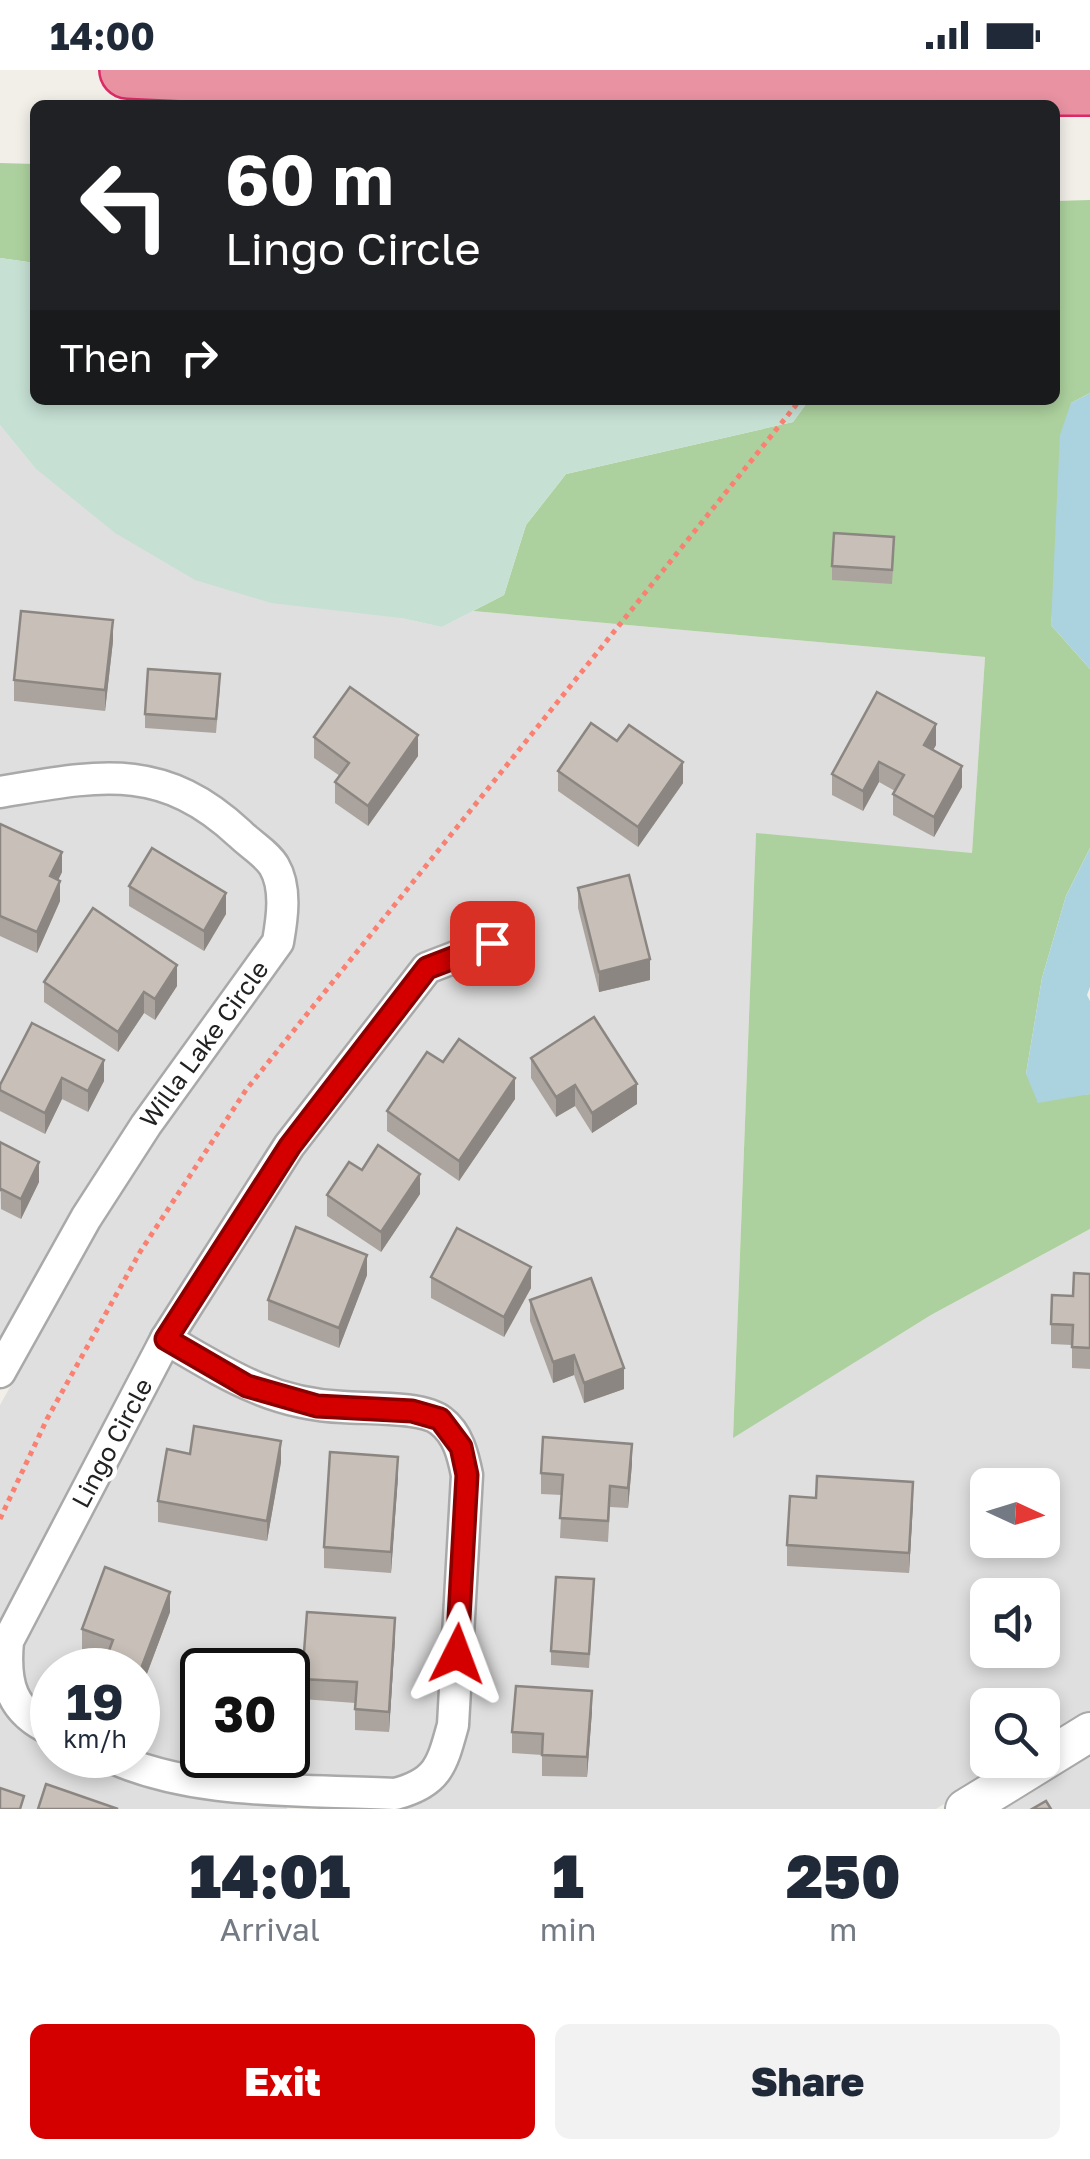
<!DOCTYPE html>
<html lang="en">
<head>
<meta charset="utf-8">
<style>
	:root { --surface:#fff; --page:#f2f2f3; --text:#1f2937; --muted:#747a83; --accent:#d40000 }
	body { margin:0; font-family:"Golos Text",sans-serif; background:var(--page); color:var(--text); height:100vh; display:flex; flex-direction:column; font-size:38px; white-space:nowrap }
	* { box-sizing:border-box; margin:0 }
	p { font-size:32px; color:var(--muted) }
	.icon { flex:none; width:55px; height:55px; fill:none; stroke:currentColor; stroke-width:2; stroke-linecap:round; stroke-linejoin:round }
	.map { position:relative; height:1739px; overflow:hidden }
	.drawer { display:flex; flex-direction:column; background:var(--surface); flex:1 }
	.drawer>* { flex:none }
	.guide { position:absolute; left:30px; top:30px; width:1030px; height:305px; border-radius:15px; box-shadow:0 5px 15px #0003; background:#202124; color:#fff; overflow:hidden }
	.needle { width:65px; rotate:94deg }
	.controls { position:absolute; left:970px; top:1398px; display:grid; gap:20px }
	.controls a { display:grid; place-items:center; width:90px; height:90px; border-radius:15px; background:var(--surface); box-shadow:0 5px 15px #0003; font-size:50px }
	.speed { position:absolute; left:30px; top:1578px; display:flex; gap:20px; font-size:50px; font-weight:700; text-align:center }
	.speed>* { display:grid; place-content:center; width:130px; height:130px; border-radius:50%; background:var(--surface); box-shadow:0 5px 15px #0003; line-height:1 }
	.speed small { font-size:25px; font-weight:400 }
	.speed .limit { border:5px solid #111; border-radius:15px; background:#fff; color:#111 }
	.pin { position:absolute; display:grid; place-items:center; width:85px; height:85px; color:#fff; margin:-42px; border-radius:20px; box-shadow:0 5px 15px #0006 }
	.me { position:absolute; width:110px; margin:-55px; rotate:3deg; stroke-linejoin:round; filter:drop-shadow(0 0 8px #0008) }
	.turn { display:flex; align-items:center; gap:35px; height:210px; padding:0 30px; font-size:45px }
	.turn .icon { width:130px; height:130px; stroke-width:2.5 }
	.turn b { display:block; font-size:70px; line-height:85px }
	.then { display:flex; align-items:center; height:95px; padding:0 30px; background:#0003; gap:20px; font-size:38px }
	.eta { display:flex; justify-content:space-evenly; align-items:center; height:170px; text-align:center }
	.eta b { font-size:60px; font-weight:800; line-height:70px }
	.cta { display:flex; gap:20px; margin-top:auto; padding:20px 30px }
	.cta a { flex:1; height:115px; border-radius:15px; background:var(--accent); color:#fff; font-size:40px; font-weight:800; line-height:115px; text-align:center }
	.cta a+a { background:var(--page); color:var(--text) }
	.status { display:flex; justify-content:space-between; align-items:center; height:70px; padding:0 50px; background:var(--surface); direction:ltr }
	.status svg { height:28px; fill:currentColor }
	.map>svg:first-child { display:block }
	.residential { fill:#e0dfdf; fill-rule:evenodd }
	.forest { fill:#add19e }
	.wetland { fill:#c6e0d4 }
	.water { fill:#aad3df }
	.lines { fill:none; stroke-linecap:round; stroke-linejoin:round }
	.minor-casing { stroke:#a9a9a9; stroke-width:35 }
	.tertiary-casing { stroke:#a9a9a9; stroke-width:42 }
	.motorway-casing { stroke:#dc2a67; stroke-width:60 }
	.path { stroke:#fa8072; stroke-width:5; stroke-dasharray:5 5; stroke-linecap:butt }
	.minor { stroke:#fff; stroke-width:30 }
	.tertiary { stroke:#fff; stroke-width:38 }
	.motorway { stroke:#e892a2; stroke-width:55 }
	.motorway-bridge-casing { stroke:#dc2a67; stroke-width:60; stroke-linecap:butt }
	.motorway-bridge { stroke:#e892a2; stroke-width:55 }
	.wall { fill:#aba49e }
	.shaded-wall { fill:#8b8681 }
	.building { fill:#c7bfb8; stroke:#8b8681; stroke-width:2.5 }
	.route-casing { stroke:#8a0000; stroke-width:25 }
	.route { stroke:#d40000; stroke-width:18 }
	.labels { text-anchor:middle; stroke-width:9; stroke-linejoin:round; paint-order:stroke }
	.street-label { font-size:25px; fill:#222; stroke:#fff }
</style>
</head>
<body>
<div class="status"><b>14:00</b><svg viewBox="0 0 49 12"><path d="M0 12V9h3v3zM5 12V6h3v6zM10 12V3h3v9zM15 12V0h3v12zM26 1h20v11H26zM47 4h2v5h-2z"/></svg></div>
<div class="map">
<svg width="1090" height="1739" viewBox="0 0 1090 1739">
	<rect width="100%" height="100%" fill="#f2efe9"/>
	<g class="residential">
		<path d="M0 355 35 398 401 548 442 557 473 541 985 587 972 784 756 764 733 1367 931 1245 1090 1159V1644L1043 1673 1042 1635H988V1690H1016L936 1739H319L320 1734 395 1738 427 1730 435 1725 459 1693 469 1656 483 1403 477 1374 454 1342 445 1336 413 1327 320 1322 254 1303 188 1264 303 1084 437 910 513 881 500 855 413 890 276 1068 144 1273 0 1554V1335L101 1155 160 1062 292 880 298 844 297 817 286 786 232 736 197 713 154 698 82 694 0 707ZM988 1415H1042V1470H988ZM988 1525H1042V1580H988Z"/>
		<polygon points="86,722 145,725 183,738 211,757 259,803 265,822 266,843 262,867 132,1047 72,1142 0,1269 0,737"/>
		<path d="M173 1290 238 1328 313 1350 410 1356 430 1361 446 1382 451 1406 437 1653 429 1683 412 1704 393 1710 197 1698 138 1683V1600H52V1644L29 1623 21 1602 24 1575ZM202 1600H288V1685H202Z"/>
		<polygon points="0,1635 22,1661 52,1676 52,1685 72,1685 125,1709 193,1726 287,1733 287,1739 0,1739"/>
		<polygon points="1090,1679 1090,1739 993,1739"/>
	</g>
	<g class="forest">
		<polygon points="0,93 35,94 35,193 0,188"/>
		<polygon points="1090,130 1090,323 1071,333 1051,555 1090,599 1090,778 1066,826 1042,908 1026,1004 1071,1026 1090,1024 1090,1159 931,1245 733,1368 756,763 972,783 985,587 473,541 504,525 526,455 566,404 793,352 809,330 1055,330 1055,131"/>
	</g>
	<polygon class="wetland" points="0,188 35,193 35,330 809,330 793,352 566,404 526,455 504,525 442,557 401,548 271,533 195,510 115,463 35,398 0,355"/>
	<g class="water">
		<polygon points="1090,323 1090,599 1051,555 1060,365 1071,333"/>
		<polygon points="1090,778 1090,917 1087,925 1090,931 1090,1024 1038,1033 1026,1004 1042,908 1066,826"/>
	</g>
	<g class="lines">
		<g class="minor-casing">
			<g id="minor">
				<path d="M0 722C97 706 161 690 240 764 250 774 267 784 274 796 287 818 282 849 278 872L146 1055 86 1148 0 1302"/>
				<polyline points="166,1269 289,1076 427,898 492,873"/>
				<path d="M52 1660C11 1641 4 1614 8 1571L166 1269C226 1304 271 1334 343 1337 367 1339 423 1336 441 1351 458 1364 463 1385 467 1405L453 1655C442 1695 438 1713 395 1724 300 1719 194 1726 106 1685"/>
			</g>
		</g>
		<g class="tertiary-casing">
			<polyline id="tertiary" points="965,1739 1090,1662"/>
		</g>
		<g class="motorway-casing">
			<polyline id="motorway" points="128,0 254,6 961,17"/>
		</g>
		<polyline class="path" points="0,1449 47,1349 140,1182 246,1020 800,330"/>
		<use href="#minor" class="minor"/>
		<use href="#tertiary" class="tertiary"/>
		<use href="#motorway" class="motorway"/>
		<g class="motorway-bridge-casing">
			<polyline id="motorway-bridge" points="961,17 1090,17"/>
		</g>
		<use href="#motorway-bridge" class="motorway-bridge"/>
	</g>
	<g class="wall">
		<polygon points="894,481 892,514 832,510 832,496"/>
		<polygon points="113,571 105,641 14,631 14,610"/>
		<polygon points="220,618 216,663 145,658 145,644"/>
		<polygon points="314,667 418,686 368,756 335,733 335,712 340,706 314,688"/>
		<polygon points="617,671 683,713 638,777 558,721 558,701"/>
		<polygon points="936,675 933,680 962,717 934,767 893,745 893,724 895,721 879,712 863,741 832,725 832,704"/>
		<polygon points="0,754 62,802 58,810 60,831 37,883 0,866"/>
		<polygon points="129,816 226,844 204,881 129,836"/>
		<polygon points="578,818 650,910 599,922 578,838"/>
		<polygon points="44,912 177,916 155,950 144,943 118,982 44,932"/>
		<polygon points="32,953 104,1011 88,1042 62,1029 45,1064 0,1041 0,1015"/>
		<polygon points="531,988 637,1034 592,1063 575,1036 556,1047 531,1008"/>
		<polygon points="515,1029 459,1111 387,1061 387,1041"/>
		<polygon points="0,1072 39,1112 21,1149 1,1139"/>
		<polygon points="420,1124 381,1182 327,1146 327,1125"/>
		<polygon points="1090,1204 1090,1299 1072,1298 1072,1275 1051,1274 1051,1254"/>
		<polygon points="367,1205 339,1278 268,1250 268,1230"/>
		<polygon points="431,1207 531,1218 504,1267 431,1228"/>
		<polygon points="530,1230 624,1319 584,1333 574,1305 553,1313 530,1251"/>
		<polygon points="190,1384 281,1392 267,1471 158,1452 158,1431"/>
		<polygon points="632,1394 628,1438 610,1437 608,1472 560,1468 562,1425 541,1424 541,1403"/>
		<polygon points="398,1407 391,1503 324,1498 324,1477"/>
		<polygon points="913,1432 909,1503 787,1496 787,1475"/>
		<polygon points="594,1523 589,1598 551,1595 551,1581"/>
		<polygon points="170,1542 139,1625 138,1624 138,1600 105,1600 106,1588 82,1579 82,1559"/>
		<polygon points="395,1568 389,1662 355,1660 355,1633 302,1629 302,1609"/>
		<polygon points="202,1600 202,1651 197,1651 197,1637"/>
		<polygon points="592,1641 587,1707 542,1706 542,1685 512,1683 512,1662"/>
	</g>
	<g class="shaded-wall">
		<polygon points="113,550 113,571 105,641 105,620"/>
		<polygon points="936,654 936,675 924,696 924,675"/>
		<polygon points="418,665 418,686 368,756 368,736"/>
		<polygon points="683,692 683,713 638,777 638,757"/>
		<polygon points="879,692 879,712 863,741 863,721"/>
		<polygon points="962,696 962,717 934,767 934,747"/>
		<polygon points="62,782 62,802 50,827 50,806"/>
		<polygon points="60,811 60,831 37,883 37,862"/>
		<polygon points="226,823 226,844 204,881 204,861"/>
		<polygon points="650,889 650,910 599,922 599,902"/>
		<polygon points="177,895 177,916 155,950 155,929"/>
		<polygon points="144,922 144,943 118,982 118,962"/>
		<polygon points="104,990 104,1011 88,1042 88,1021"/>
		<polygon points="62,1008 62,1029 45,1064 45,1043"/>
		<polygon points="515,1008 515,1029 459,1111 459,1091"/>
		<polygon points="637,1014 637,1034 592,1063 592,1043"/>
		<polygon points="575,1015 575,1036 556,1047 556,1027"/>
		<polygon points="39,1092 39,1112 21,1149 21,1129"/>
		<polygon points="420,1104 420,1124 381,1182 381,1162"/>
		<polygon points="367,1185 367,1205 339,1278 339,1258"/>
		<polygon points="531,1197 531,1218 504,1267 504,1247"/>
		<polygon points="574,1285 574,1305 553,1313 553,1292"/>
		<polygon points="624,1298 624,1319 584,1333 584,1313"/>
		<polygon points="281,1371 281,1392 267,1471 267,1451"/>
		<polygon points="632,1374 632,1394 628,1438 628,1418"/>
		<polygon points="398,1387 398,1407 391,1503 391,1482"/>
		<polygon points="913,1412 913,1432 909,1503 909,1483"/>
		<polygon points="170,1522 170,1542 139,1625 139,1604"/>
		<polygon points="395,1548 395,1568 389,1662 389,1642"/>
		<polygon points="592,1621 592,1641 587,1707 587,1687"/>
	</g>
	<g class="building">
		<polygon points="834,463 894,467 892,500 832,496"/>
		<polygon points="21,541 113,550 105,620 14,610"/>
		<polygon points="148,599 220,604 216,649 145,644"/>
		<polygon points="350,617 418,665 368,736 335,712 349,693 314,667"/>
		<polygon points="877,622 936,654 924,675 962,696 934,747 893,724 904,705 879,692 863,721 832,704"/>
		<polygon points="591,653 617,671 629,655 683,692 638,757 558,701"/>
		<polygon points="0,754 62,782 50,806 60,811 37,862 0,846"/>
		<polygon points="152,778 226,823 204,861 129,816"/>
		<polygon points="629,805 650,889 599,902 578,818"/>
		<polygon points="93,838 177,895 155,929 144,922 118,962 44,912"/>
		<polygon points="594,947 637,1014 592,1043 575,1015 556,1027 531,988"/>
		<polygon points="32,953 104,990 88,1021 62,1008 45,1043 0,1020 0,1015"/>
		<polygon points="459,969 515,1008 459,1091 387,1041 427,982 443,992"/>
		<polygon points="0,1072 39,1092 21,1129 1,1119 0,1121"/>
		<polygon points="378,1075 420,1104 381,1162 327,1125 349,1092 362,1100"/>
		<polygon points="296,1157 367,1185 339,1258 268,1230"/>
		<polygon points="457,1158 531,1197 504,1247 431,1207"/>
		<polygon points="1074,1203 1090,1204 1090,1278 1072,1277 1073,1255 1051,1254 1052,1225 1073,1226"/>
		<polygon points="591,1208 624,1298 584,1313 574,1285 553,1292 530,1230"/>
		<polygon points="194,1356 281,1371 267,1451 158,1431 167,1379 190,1384"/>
		<polygon points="543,1367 632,1374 628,1418 610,1416 608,1451 560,1448 563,1405 541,1403"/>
		<polygon points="330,1382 398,1387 391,1482 324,1477"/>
		<polygon points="817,1406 913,1412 909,1483 787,1475 790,1426 816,1428"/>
		<polygon points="105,1497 170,1522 139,1604 138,1604 138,1600 128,1600 105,1591 113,1570 82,1559"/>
		<polygon points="556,1507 594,1509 589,1584 551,1581"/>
		<polygon points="307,1542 395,1548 389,1642 355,1639 357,1612 302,1609"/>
		<polygon points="200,1592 267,1596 267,1600 202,1600 202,1637 197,1637"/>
		<polygon points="516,1616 592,1621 587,1687 542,1685 543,1664 512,1662"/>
		<polygon points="46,1714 118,1739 38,1739"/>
		<polygon points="0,1718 24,1726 20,1739 0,1739"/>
		<polygon points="1046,1731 1051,1739 1032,1739"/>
	</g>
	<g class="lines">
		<g class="route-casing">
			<polyline id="route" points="457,1584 467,1405 461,1377 440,1349 412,1341 317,1336 247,1316 166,1269 290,1076 427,898 492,873"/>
		</g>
		<use href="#route" class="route"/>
	</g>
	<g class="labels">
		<g class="street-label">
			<text transform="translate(204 974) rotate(-54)" y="9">Willa Lake Circle</text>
			<text transform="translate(112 1373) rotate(-62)" y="9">Lingo Circle</text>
		</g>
	</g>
</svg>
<div class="controls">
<a><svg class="needle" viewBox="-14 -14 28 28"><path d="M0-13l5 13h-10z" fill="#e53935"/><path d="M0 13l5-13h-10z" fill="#747a83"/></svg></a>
<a><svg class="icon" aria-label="sound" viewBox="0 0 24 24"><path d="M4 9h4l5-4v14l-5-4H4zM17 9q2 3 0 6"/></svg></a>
<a><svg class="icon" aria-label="search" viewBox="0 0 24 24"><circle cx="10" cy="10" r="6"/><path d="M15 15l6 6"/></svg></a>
</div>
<div class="speed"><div>19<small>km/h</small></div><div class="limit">30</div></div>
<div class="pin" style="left:492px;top:873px;background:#d93025"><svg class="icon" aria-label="arrive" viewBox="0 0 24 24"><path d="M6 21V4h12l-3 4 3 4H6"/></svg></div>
<svg class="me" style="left:457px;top:1584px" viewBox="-20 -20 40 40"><path d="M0-17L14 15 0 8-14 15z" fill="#d40000" stroke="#fff" stroke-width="4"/></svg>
<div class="guide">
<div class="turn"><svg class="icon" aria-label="left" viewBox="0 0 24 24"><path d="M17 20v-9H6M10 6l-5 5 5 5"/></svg><div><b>60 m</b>Lingo Circle</div></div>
<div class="then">Then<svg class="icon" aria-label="right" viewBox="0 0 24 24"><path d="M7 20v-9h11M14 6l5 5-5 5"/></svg></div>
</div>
</div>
<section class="drawer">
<div class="eta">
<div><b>14:01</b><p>Arrival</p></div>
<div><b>1</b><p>min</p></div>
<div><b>250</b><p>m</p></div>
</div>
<div class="cta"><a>Exit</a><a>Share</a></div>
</section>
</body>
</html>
